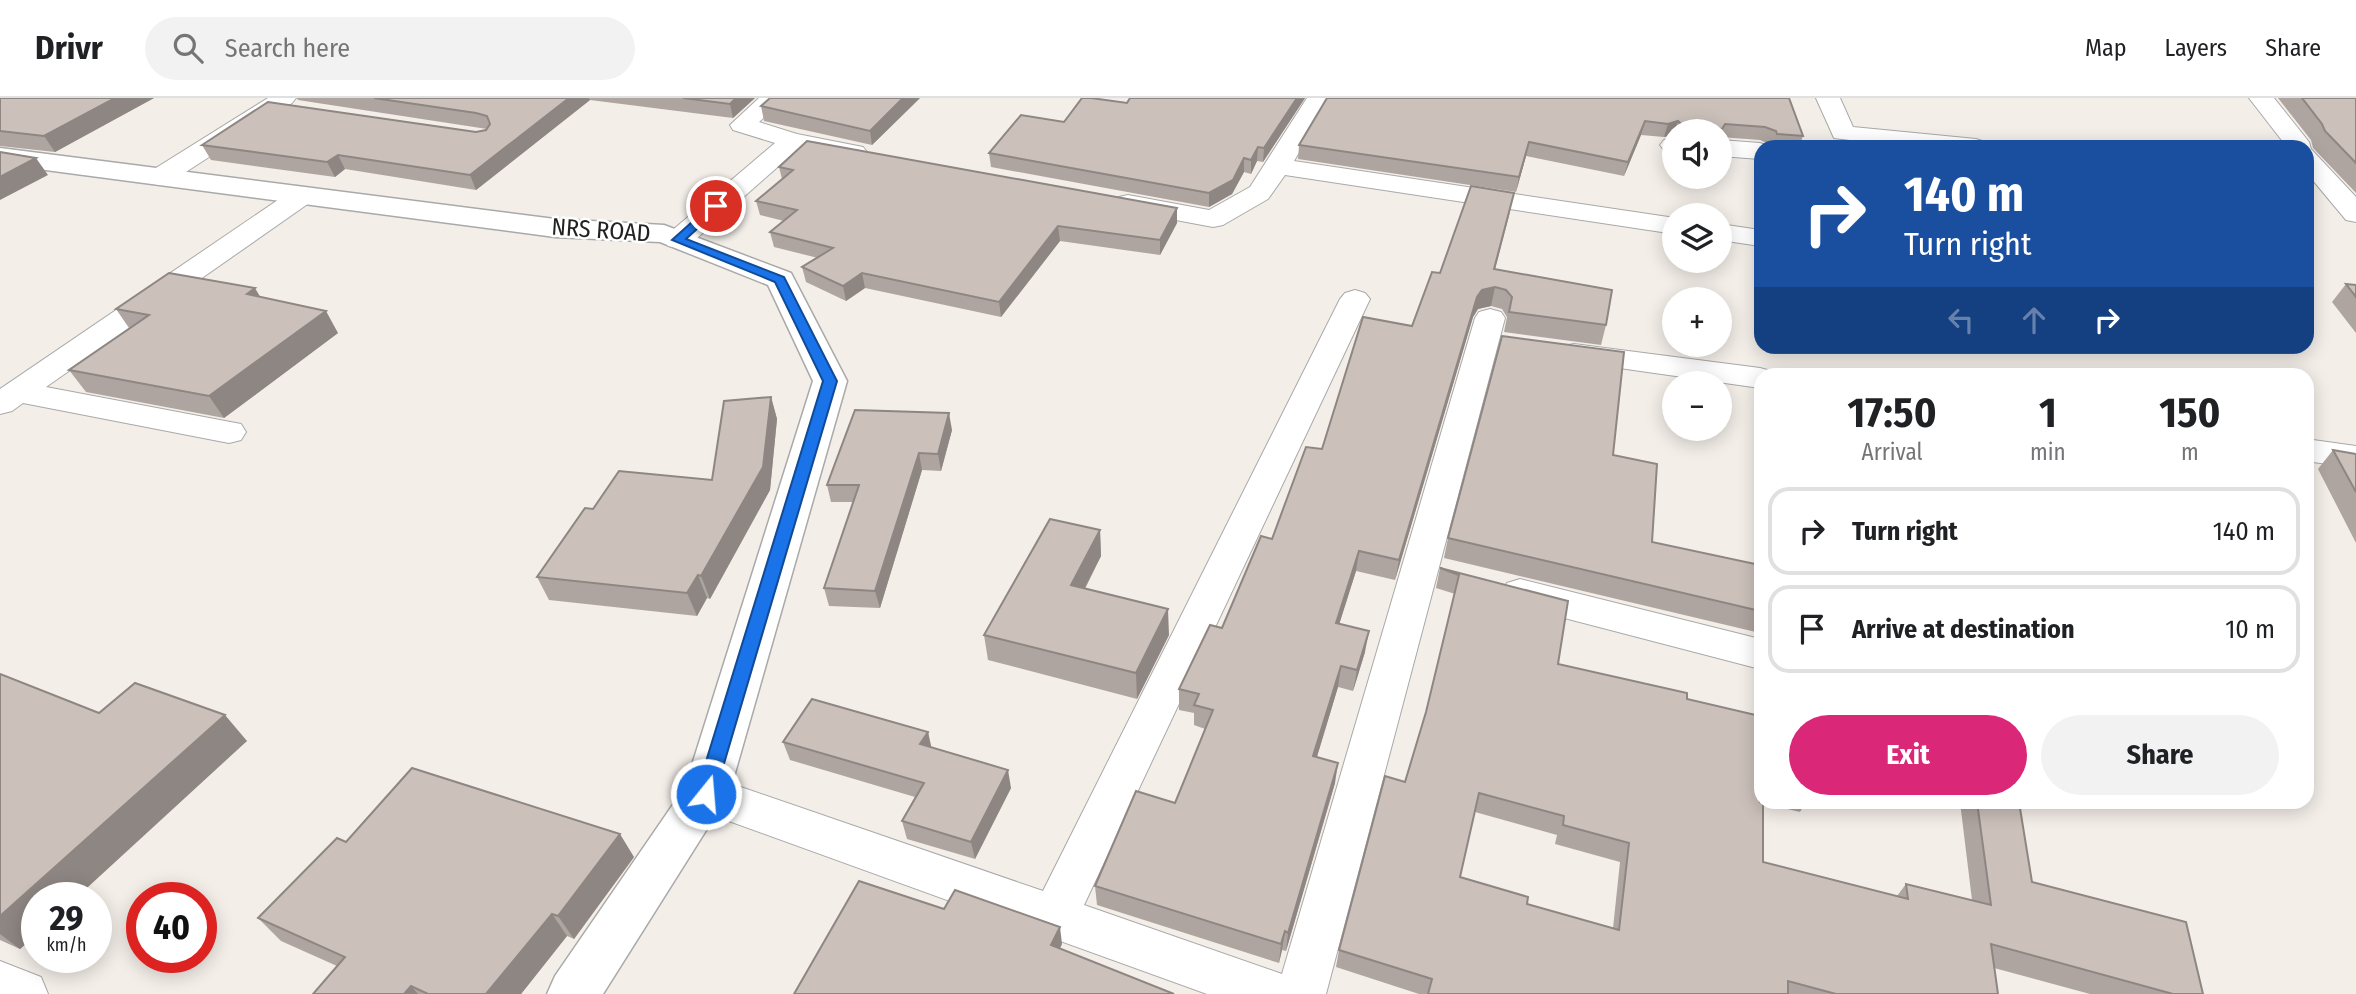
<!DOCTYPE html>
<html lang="en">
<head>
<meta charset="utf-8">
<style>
	:root { --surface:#fff; --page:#f2f2f2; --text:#202124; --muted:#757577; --line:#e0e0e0; --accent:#db2777 }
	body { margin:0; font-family:"Fira Sans Condensed",sans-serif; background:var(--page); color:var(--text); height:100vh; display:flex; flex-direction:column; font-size:26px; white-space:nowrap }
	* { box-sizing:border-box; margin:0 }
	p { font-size:23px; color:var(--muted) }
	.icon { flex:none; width:38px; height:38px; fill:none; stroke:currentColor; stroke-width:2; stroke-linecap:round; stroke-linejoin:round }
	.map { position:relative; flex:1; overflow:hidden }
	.side { position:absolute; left:1754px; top:270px; width:560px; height:441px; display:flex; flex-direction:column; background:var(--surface); border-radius:21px; box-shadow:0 4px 18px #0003 }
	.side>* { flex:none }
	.top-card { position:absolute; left:1754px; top:42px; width:560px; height:214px; border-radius:21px; box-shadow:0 4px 18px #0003; background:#1a4fa0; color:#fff; overflow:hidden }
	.fabs { position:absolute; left:1662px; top:21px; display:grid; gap:14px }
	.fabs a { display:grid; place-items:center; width:70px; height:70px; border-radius:50%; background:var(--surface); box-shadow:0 4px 18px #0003; font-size:35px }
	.speed { position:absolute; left:21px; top:784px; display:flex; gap:14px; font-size:35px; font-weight:700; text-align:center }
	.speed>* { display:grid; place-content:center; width:91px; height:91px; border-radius:50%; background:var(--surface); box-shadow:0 4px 18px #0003; line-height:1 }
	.speed small { font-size:18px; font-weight:400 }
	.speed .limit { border:10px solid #d22; background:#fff; color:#111 }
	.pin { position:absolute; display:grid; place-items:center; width:60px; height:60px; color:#fff; margin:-30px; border:4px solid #fff; border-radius:50%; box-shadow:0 2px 7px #0007 }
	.me { position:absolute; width:77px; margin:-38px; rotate:17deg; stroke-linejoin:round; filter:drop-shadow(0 0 5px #0008) }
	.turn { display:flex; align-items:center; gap:24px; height:147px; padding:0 35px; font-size:32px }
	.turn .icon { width:91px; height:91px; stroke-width:2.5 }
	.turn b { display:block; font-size:49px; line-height:60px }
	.lanes { display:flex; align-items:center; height:66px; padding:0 35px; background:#0003; justify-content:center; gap:35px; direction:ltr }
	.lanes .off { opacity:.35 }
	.eta { display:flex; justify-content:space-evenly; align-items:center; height:119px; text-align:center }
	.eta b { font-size:42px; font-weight:700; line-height:49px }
	.button { display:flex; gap:14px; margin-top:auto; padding:14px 35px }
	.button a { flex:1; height:80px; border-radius:42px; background:var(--accent); color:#fff; font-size:28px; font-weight:700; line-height:80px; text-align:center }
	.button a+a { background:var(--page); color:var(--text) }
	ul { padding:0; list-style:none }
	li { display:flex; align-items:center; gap:21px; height:88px; margin:0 14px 10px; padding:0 21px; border:4px solid var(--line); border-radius:21px }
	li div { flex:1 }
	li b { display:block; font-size:26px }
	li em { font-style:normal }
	header { display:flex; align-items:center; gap:42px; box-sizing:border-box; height:98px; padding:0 35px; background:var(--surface); border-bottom:2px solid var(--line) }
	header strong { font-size:33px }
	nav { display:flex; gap:38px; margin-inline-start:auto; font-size:24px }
	.search { width:490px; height:63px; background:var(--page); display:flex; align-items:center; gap:18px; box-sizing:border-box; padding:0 24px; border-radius:38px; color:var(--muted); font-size:26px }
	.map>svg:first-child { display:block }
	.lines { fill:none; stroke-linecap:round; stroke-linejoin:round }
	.minor-casing { stroke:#a9a9a9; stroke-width:2 }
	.tertiary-casing { stroke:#a9a9a9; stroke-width:3 }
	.minor { fill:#fff; fill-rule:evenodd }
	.tertiary { fill:#fff; fill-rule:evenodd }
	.wall { fill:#afa5a0; fill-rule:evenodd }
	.shaded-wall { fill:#8e8682 }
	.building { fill:#cbc0ba; stroke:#8e8682; stroke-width:2; fill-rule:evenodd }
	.route { fill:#1a73e8; stroke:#114b97; stroke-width:2 }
	.labels { text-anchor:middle; stroke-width:5; stroke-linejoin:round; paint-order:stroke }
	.street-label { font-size:24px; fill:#222; stroke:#fff }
</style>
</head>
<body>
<header>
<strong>Drivr</strong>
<div class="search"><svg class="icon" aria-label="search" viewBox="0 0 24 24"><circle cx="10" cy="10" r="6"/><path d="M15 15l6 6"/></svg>Search here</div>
<nav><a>Map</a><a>Layers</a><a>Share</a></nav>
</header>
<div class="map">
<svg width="2356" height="896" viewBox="0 0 2356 896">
	<rect width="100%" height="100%" fill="#f3eee8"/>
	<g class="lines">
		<g class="minor-casing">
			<g id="minor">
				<polygon points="268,0 296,0 292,5 169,85 160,87 151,85 147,79 151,73"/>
				<polygon points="759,0 785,0 759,24 797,36 863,49 867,54 863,59 854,62 798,51 688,148 678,150 668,148 664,142 668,136 775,45 733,32 730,27"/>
				<polygon points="1307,0 1331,0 1294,63 1675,120 1675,136 1285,77 1268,101 1223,127 1213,129 1128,113 1119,111 1115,105 1119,99 1128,97 1209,112 1250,89"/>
				<polygon points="1816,0 1840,0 1853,29 1976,41 1985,44 1989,49 1905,49 1834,40"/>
				<polygon points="2249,0 2274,0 2309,44 2311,51 2356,99 2356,124 2346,122 2306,74 2306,49 2287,49"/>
				<polygon points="1675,39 1675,55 1664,52 1660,47 1664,42"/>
				<polygon points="1720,42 1760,45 1770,49 1760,49 1760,61 1720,58"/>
				<polygon points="303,89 312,91 316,97 312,103 46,289 241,326 246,334 241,342 229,345 23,305 12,313 0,316 0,291 294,91"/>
				<polygon points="1720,126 1760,132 1760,148 1720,142"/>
				<polygon points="1355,192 1365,195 1370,201 1084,807 1282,876 1475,220 1479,214 1490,211 1501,214 1505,220 1326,896 1207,896 690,709 684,696 690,683 706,677 1043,793 1340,201 1345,195"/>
				<polygon points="1574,246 1760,270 1771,273 1774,276 1760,276 1760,290 1563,262 1558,255 1563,248"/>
				<polygon points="2306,341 2356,348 2356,370 2306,363"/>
				<polygon points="1520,481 1760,541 1760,571 1507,505 1501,495 1507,485"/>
				<polygon points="0,863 41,879 48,896 0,896"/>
			</g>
		</g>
		<g class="tertiary-casing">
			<polygon id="tertiary" points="0,50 555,121 664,127 791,175 847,283 729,696 603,896 547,896 555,878 685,689 813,283 768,187 660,144 555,139 0,66"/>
		</g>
		<use href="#minor" class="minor"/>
		<use href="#tertiary" class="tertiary"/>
	</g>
	<g class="wall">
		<polygon points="0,0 154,0 55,54 0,48"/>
		<polygon points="297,0 755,0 733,20 590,2 476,92 345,71 335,79 211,62 202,47 476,34 486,32 487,31 298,2"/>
		<polygon points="920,0 872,47 764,23 761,8"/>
		<polygon points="1130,0 1305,0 1263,64 1257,63 1251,76 1244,74 1232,96 1209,109 991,69 989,55 1064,24 1127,5"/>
		<polygon points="1789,0 1803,38 1799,49 1772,49 1771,47 1760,42 1720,39 1720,33 1675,33 1675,37 1664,39 1641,37 1624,78 1526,58 1516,94 1298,61 1299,47"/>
		<polygon points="2278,0 2356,0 2356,95 2313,50 2311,42"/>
		<polygon points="779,69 1177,125 1160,157 1060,143 1001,219 865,190 846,203 806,184 802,169 818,160 774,149 770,134 784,123 760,117 756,103 782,81"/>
		<polygon points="1510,114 1495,172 1606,227 1601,247 1504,234 1507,219 1502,211 1491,208 1478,211 1473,219 1395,482 1356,473 1339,526 1365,554 1353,593 1338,589 1317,659 1335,685 1286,853 1282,852 1279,865 1097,807 1095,788 1175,705 1205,631 1194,627 1194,615 1179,612 1179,591 1222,530 1322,351 1412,228 1440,175"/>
		<polygon points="2346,186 2356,187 2356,235 2332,204"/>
		<polygon points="260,199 338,235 224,320 86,294 69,272 129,230 116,211"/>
		<polygon points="771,299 777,321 770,392 710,501 707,500 697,518 549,502 537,479 593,411 712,382"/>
		<polygon points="952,332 941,373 922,372 880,510 829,508 824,490 853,404 831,404 827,387"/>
		<polygon points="2333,352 2356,356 2356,445 2318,371"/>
		<polygon points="1613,357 1652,444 1760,467 1760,535 1444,460 1448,440"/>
		<polygon points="1100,432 1101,458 1085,491 1169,537 1137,601 988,562 984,537"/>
		<path d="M1440 470 1568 503 1558 566 1687 601 1760 704H1806L1800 714 1763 705V764L1897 798 1906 786 1972 802 1960 704H2019L2032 784 2203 896H2090L1994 870 1998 896H1419L1336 869 1339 852 1405 684 1426 614 1455 496 1436 490ZM1475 714 1557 737 1555 746 1620 764 1613 830 1527 806 1460 779Z"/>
		<polygon points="0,576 99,615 247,643 37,800 37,836 20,851 0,842"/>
		<polygon points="928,634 931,650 1011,690 975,761 907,741 902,723 915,699 790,662 783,644"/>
		<polygon points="346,744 634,759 574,841 567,838 521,896 313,896 337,868 281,843 258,820"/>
	</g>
	<g class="shaded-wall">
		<polygon points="115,0 154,0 55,54 44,38"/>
		<polygon points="569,0 589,0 590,2 476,92 470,77"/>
		<polygon points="736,0 755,0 733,20 730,6"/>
		<polygon points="903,0 920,0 872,47 870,33"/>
		<polygon points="1297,0 1305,0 1263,64 1264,50"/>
		<polygon points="1645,23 1641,37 1624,78 1628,64"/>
		<polygon points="1678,23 1674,36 1664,39 1668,26"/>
		<polygon points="1529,44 1526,58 1516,94 1519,79"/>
		<polygon points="1258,49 1257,63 1251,76 1251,62"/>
		<polygon points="338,57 345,71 335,79 327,64"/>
		<polygon points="36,60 48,77 0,102 0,79"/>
		<polygon points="1244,60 1244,74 1232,96 1209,109 1209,95"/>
		<polygon points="1514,95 1490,190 1495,189 1491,208 1478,211 1473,219 1395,482 1399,462 1477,199 1482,192 1494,171"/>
		<polygon points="1177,110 1177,125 1160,157 1160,142"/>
		<polygon points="1058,128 1060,143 1001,219 999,204"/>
		<polygon points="862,175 865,190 846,203 843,188"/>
		<polygon points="255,190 268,212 247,196"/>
		<polygon points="326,213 338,235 224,320 209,298"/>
		<polygon points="771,299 777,321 770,392 710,501 701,478"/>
		<polygon points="949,315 952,332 941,373 938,356"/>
		<polygon points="919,355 922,372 880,510 875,493"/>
		<polygon points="1100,432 1101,458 1073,513 1071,487"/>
		<polygon points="1359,453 1356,473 1333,546 1336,525"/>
		<polygon points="698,477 707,500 697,518 687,495"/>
		<polygon points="1168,511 1169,537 1137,601 1136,575"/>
		<polygon points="1369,533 1365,554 1353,593 1357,572"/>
		<polygon points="1341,568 1338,589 1311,678 1313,658"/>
		<polygon points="225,617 247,643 76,800 37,800 37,836 20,851 0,836 0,818"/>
		<polygon points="928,634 932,652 920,646"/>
		<polygon points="1338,665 1335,685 1286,853 1288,835"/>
		<polygon points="1008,672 1011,690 975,761 971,744"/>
		<polygon points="620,736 634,759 574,841 558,818"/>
		<polygon points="552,816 567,838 521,896 486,896"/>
		<polygon points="1060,829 1062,846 1054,864 1051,847"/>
		<polygon points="1285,833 1282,852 1279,865 1281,846"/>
		<polygon points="411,888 418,896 404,896"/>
	</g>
	<g class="building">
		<polygon points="0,0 115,0 44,38 0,33"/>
		<polygon points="374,0 569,0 470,77 338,57 327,64 202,47 268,4 476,34 486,32 490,26 487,18 476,15"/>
		<polygon points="683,0 736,0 730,6"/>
		<polygon points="770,0 903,0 870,33 761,8"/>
		<polygon points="1082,0 1091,0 1127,5 1130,0 1297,0 1264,50 1258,49 1251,62 1244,60 1233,82 1209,95 989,55 1021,17 1064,24"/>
		<polygon points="1327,0 1789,0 1803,38 1777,36 1776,33 1765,29 1725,26 1722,31 1682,27 1678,23 1668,26 1645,23 1628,64 1529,44 1519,79 1299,47"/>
		<polygon points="2302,0 2356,0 2356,65 2325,33 2322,26"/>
		<polygon points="807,43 1177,110 1160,142 1058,128 999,204 862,175 843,188 802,169 833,150 770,134 797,112 756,103 793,72 779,69"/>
		<polygon points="0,54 36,60 0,79"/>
		<polygon points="1471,88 1514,95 1494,171 1612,192 1606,227 1509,214 1512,199 1506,192 1495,189 1482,192 1477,199 1399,462 1359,453 1336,525 1369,533 1357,572 1341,568 1313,658 1338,665 1288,835 1285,833 1281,846 1095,788 1136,693 1175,705 1213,612 1194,607 1199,596 1179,591 1210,527 1222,530 1261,438 1272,441 1306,349 1322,351 1363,219 1412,228 1432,174 1440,175"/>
		<polygon points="169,175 255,190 247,196 326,213 209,298 69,272 149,217 116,211"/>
		<polygon points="2346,186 2356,187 2356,199"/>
		<polygon points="1502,238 1624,254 1613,357 1657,366 1652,444 1760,467 1760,513 1448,440"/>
		<polygon points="771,299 763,369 701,478 698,477 687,495 537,479 585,410 593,411 619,373 712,382 724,303"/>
		<polygon points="855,312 949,315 938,356 919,355 875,493 824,490 859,387 827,387"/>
		<polygon points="2333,352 2356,356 2356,394"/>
		<polygon points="1050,421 1100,432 1071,487 1168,511 1136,575 984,537"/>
		<path d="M1440 470 1568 503 1558 566 1687 595V601L1760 618V704H1763V764L1908 801 1906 786 1991 807 1977 704H2019L2032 784 2186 824 2203 896H2173L1991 846 1998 896H1836L1788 883V896H1428L1432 881 1339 852 1385 678 1405 684 1426 614 1459 477ZM1479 695 1564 718 1563 727 1629 745 1619 832 1527 806 1528 799 1460 779Z"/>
		<polygon points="0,576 99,615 135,585 225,617 0,818"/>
		<polygon points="812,601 928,634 920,646 1008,672 971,744 902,723 924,685 783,644"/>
		<polygon points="412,670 620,736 558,818 552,816 486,896 428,896 411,888 404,896 313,896 345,859 258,820 337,740 346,744"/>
		<polygon points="859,783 944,811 955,792 1060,829 1051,847 1174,896 794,896"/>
	</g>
	<polygon class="route" points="712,106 722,108 686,141 784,179 837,283 715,696 712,701 706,704 699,701 696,696 823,283 775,184 672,142"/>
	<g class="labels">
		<g class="street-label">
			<text transform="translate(601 132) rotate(4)" y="8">NRS ROAD</text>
		</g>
	</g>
</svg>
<div class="fabs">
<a><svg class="icon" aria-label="sound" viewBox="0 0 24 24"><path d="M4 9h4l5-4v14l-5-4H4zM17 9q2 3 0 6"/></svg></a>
<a><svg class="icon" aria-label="layers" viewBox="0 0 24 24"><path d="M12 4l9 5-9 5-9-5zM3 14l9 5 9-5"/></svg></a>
<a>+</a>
<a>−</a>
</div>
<div class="speed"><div>29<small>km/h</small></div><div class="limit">40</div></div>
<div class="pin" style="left:716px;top:108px;background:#d93025"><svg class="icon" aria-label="arrive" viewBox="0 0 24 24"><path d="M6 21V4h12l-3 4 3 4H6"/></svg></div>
<svg class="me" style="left:706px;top:696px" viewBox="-20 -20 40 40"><circle r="17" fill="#1a73e8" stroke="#fff" stroke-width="3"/><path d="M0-11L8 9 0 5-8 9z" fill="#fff"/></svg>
<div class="top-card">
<div class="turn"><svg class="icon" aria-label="right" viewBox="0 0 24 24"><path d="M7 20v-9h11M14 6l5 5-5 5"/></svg><div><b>140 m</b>Turn right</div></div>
<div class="lanes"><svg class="icon off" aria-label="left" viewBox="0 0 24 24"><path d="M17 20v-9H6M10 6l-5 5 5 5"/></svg><svg class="icon off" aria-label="ahead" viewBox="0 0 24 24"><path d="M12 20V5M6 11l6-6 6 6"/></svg><svg class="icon" aria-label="right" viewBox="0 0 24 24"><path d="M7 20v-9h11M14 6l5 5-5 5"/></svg></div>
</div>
<section class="side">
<div class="eta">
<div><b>17:50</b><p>Arrival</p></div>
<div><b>1</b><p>min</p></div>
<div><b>150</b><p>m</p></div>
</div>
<ul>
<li><svg class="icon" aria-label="right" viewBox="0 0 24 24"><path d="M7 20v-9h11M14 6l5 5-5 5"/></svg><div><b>Turn right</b></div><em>140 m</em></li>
<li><svg class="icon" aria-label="arrive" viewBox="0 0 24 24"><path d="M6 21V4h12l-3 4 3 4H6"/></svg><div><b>Arrive at destination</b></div><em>10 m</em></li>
</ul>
<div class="button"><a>Exit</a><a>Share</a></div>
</section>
</div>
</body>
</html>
